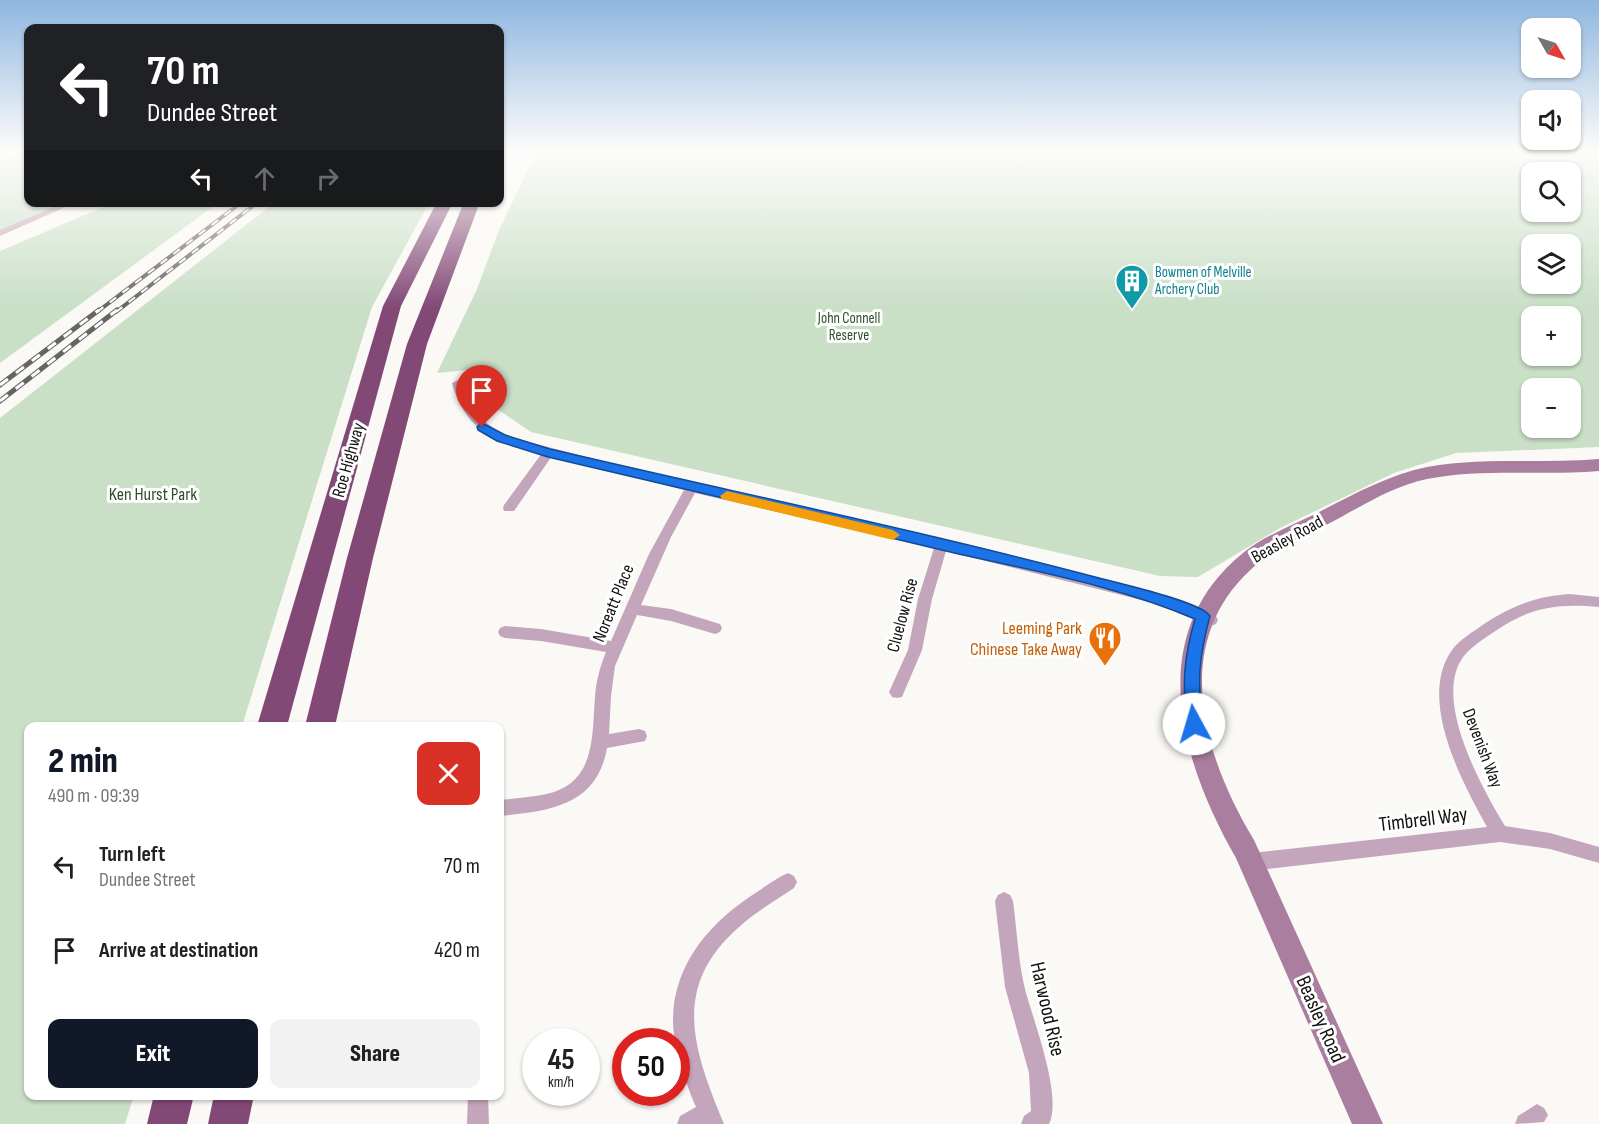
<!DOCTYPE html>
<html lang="en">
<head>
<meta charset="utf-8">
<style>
	:root { --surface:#fff; --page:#f2f2f2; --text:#202124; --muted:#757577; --accent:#111827 }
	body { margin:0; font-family:"Sofia Sans Condensed",sans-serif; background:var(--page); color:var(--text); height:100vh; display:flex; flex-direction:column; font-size:22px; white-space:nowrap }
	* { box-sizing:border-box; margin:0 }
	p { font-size:20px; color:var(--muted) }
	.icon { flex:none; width:33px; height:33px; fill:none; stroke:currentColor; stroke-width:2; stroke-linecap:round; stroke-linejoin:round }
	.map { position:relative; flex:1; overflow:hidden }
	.drawer { position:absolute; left:24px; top:722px; width:480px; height:378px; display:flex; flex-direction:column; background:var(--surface); border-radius:12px; box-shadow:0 2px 4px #0004 }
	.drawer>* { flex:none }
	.top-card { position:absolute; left:24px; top:24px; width:480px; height:183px; border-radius:12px; box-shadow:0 2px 4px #0004; background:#202124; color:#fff; overflow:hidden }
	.needle { width:39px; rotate:129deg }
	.fabs { position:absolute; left:1521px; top:18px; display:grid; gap:12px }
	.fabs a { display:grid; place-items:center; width:60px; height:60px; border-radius:12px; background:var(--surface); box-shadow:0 2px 4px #0004; font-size:30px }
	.speed { position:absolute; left:522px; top:1028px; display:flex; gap:12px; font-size:30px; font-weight:700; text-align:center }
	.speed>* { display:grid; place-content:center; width:78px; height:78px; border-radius:50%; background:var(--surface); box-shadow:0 2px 4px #0004; line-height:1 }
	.speed small { font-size:15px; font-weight:400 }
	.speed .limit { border:9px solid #d22; background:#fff; color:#111 }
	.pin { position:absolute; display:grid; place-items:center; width:51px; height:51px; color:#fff; margin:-62px -26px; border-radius:50% 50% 50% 0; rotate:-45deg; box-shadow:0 0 6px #0007 }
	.pin .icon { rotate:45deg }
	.me { position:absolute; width:66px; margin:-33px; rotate:354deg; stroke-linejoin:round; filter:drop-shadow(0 0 4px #0008) }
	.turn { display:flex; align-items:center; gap:21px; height:126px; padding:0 24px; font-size:27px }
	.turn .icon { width:78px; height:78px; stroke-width:2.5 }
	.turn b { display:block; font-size:42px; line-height:51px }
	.lanes { display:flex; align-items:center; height:57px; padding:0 24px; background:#0003; justify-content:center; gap:30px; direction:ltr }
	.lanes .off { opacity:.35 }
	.round { display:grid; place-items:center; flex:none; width:63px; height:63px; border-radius:12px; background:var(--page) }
	.headline { display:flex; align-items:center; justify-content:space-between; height:102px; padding:0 24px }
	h1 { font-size:36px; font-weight:800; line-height:45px; color:var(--accent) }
	.cta { display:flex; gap:12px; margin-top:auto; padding:12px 24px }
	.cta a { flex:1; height:69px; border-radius:12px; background:var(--accent); color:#fff; font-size:24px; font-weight:800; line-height:69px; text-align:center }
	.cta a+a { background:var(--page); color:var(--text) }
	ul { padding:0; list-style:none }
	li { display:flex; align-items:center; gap:18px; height:84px; padding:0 24px }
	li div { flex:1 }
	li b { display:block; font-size:22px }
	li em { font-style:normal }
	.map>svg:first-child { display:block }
	.green { fill:#c9dfc6; fill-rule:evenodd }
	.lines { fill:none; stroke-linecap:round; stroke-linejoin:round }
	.street { fill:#c4a6bc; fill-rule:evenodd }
	.secondary { fill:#a97e9e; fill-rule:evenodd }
	.highway { fill:#824876; fill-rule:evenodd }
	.rail-far1-casing { stroke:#676563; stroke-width:4 }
	.rail-casing { stroke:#676563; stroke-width:5 }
	.rail-far1 { stroke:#fff; stroke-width:2; stroke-dasharray:8; stroke-linecap:butt }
	.rail { stroke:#fff; stroke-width:3; stroke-dasharray:10; stroke-linecap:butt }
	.route { fill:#1a73e8; stroke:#114b97; stroke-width:1.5 }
	.slow { fill:#f59e0b }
	.labels { text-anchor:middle; stroke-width:6; stroke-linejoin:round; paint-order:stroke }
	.far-culture-label { font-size:15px; fill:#0d838f; stroke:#fff; text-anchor:start }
	.far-park-label { font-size:15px; fill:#2e4f2b; stroke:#fff }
	.street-label { font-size:18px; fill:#121110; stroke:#fff }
	.park-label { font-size:18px; fill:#2e4f2b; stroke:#fff }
	.food-label { font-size:18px; fill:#c56008; stroke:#fff; text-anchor:end }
	.near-street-label { font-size:21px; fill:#121110; stroke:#fff }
</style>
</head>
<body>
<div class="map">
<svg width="1599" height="1124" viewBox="0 0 1599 1124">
	<rect width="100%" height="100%" fill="#fbf9f5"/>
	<g class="green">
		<polygon points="28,151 28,202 67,203 0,230 0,160"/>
		<path d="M537 151H1599V447L1456 453 1394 473 1280 528 1198 577 1160 576 531 432 494 407 485 394 487 368 437 373 477 289 499 230ZM1532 172H1570V212H1532ZM1532 244H1570V284H1532ZM1532 316H1570V356H1532ZM1570 388V428H1532V388Z"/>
		<polygon points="113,203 218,203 0,363 0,251"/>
		<polygon points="274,203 429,203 372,307 242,726 28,726 28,1095 134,1095 125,1124 0,1124 0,418"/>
	</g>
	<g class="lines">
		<g class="street">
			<polygon points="65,202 77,202 0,236 0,230"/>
			<path d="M458 380C467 383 470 404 476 412 487 426 501 433 517 439L692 484 1061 568 1160 594 1216 616 1218 620 1216 624 1211 626 1157 604 946 551 932 599 922 650 902 697 897 698 892 697 889 692 908 650 918 599 934 548 695 493 671 537 641 605 671 609 720 624 722 628 720 632 715 634 671 621 637 615 615 666 611 696 609 734 639 729 645 731 647 736 645 741 607 748C597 806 549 811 500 816V800C518 798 537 797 554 792 596 778 592 733 595 697 596 681 600 667 606 652L541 641 505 638 500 636 498 632 500 628 505 626 541 629 611 641 649 554 684 490 552 456 514 511H504L503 508 504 505 542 453C496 442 466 432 452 383Z"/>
			<path d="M1570 594 1599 597V607C1557 603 1530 607 1494 632 1482 640 1467 649 1460 662 1436 706 1482 788 1505 826L1550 833 1599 847V863L1550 849 1500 842 1251 871 1245 868 1242 862 1245 856 1251 853 1487 827C1462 782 1417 699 1452 650 1460 639 1473 632 1484 624 1511 606 1537 596 1570 594Z"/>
			<path d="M788 873 794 876 797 882 794 888C775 901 755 912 738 928 670 988 694 1051 724 1124H677L680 1116 696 1107C685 1081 673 1047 673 1020 673 964 711 921 757 892 767 885 777 878 788 873Z"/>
			<path d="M1004 892 1010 895 1013 901C1017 930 1018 960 1025 989 1033 1020 1063 1096 1049 1124H1021L1024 1116 1031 1111 1029 1073 1005 987 995 901 998 895Z"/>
			<polygon points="468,1095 488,1095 489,1124 467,1124"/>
			<polygon points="1537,1104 1544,1108 1548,1115 1544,1122 1515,1124 1518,1116"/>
		</g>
		<path class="secondary" d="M1599 459V471C1542 476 1483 468 1427 479 1392 486 1359 508 1328 524 1304 536 1277 546 1257 564 1168 639 1202 754 1254 840L1383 1124H1352L1236 858C1181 762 1142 635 1243 553 1264 536 1291 526 1315 514 1351 496 1387 475 1427 467 1484 457 1542 464 1599 459Z"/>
		<g class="highway">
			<polygon points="437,202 453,202 401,306 287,726 257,726 383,306"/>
			<polygon points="464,202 480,202 427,344 373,558 335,726 305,726 347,558 407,344"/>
			<polygon points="154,1095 194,1095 187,1124 147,1124"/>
			<polygon points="214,1095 254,1095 248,1124 208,1124"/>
		</g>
		<g class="rail-far1-casing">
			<g id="rail-far1">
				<polyline points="97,312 242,202"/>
				<polyline points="116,312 258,202"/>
			</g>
		</g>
		<g class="rail-casing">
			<g id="rail">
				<polyline points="0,385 99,310"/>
				<polyline points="0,401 117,310"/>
			</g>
		</g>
		<use href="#rail-far1" class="rail-far1"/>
		<use href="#rail" class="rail"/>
	</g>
	<linearGradient id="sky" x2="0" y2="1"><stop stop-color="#8eb6df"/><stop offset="0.49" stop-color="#fdfcfa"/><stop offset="1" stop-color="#fdfcfa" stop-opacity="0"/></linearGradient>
	<rect width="1599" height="308" fill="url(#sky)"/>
	<path class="route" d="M482 423 505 435 550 449C733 492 918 530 1099 578 1118 583 1202 602 1210 616 1198 660 1198 680 1202 724L1200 729 1194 731 1189 729 1186 724C1183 682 1183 660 1195 619 1116 585 1028 570 946 551 813 519 681 488 548 457L497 441 478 430 477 427Z"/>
	<polygon class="slow" points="727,491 893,530 900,535 893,540 722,499 720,496"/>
	<defs>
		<g id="building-pin" transform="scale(1.725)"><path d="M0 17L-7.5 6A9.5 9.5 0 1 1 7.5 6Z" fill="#0f9aa8" stroke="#fff"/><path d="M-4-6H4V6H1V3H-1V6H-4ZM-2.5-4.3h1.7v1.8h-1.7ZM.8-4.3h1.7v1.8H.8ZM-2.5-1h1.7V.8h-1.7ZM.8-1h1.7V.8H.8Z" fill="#fff"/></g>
		<g id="restaurant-pin" transform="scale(1.725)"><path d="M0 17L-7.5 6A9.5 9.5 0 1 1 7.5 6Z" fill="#e8710a" stroke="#fff"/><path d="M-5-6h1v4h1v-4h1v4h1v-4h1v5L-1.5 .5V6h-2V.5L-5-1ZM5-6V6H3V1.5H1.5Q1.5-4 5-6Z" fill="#fff"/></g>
	</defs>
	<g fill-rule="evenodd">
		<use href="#building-pin" x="1132" y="281"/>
		<use href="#restaurant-pin" x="1105" y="638"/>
	</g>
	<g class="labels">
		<g class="far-culture-label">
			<text x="1155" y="277">Bowmen of Melville<tspan x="1155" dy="17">Archery Club</tspan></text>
		</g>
		<g class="far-park-label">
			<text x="849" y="323">John Connell<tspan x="849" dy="17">Reserve</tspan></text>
		</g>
		<g class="street-label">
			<text transform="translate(348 460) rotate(-74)" y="6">Roe Highway</text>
			<text transform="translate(1287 539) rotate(-29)" y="6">Beasley Road</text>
			<text transform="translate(613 603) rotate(-68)" y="6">Noreatt Place</text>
			<text transform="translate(902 615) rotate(-75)" y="6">Cluelow Rise</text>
			<text transform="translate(1483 748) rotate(69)" y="6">Devenish Way</text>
		</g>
		<g class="park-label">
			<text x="153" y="500">Ken Hurst Park</text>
		</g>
		<g class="food-label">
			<text x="1082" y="634">Leeming Park<tspan x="1082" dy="21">Chinese Take Away</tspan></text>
		</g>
		<g class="near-street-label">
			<text transform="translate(1423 819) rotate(-7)" y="7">Timbrell Way</text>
			<text transform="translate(1048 1009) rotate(77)" y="7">Harwood Rise</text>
			<text transform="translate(1321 1019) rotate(66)" y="7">Beasley Road</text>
		</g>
	</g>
</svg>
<div class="fabs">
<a><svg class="needle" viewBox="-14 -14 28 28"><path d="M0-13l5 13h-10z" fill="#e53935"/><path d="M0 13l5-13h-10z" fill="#757577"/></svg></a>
<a><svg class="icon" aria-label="sound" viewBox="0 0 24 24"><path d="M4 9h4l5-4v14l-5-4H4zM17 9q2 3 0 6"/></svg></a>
<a><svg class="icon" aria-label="search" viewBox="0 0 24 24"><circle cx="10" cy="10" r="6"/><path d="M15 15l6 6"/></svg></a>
<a><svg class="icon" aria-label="layers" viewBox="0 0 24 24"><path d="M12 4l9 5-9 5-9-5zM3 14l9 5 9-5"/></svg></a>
<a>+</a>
<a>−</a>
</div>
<div class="speed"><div>45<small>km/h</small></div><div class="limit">50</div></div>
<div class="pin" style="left:482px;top:427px;background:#d93025"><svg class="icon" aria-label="arrive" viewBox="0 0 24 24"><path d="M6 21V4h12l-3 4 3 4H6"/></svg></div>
<svg class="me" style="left:1194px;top:724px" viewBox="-20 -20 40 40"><circle r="19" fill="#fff"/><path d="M0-13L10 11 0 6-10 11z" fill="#1a73e8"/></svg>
<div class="top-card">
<div class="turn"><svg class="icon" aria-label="left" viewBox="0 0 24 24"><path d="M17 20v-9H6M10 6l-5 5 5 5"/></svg><div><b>70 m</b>Dundee Street</div></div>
<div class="lanes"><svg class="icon" aria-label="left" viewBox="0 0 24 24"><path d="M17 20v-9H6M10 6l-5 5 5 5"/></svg><svg class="icon off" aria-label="ahead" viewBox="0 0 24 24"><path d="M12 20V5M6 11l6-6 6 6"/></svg><svg class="icon off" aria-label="right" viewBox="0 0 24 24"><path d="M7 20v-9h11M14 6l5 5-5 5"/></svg></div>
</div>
<section class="drawer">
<div class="headline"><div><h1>2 min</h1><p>490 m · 09:39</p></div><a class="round" style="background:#d93025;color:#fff"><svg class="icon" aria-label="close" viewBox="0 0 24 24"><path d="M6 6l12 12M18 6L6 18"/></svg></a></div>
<ul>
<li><svg class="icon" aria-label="left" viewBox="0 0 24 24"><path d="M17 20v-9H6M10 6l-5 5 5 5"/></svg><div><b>Turn left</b><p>Dundee Street</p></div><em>70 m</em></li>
<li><svg class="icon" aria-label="arrive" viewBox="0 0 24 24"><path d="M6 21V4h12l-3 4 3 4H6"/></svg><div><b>Arrive at destination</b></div><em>420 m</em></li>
</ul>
<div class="cta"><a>Exit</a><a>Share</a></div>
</section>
</div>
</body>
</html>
